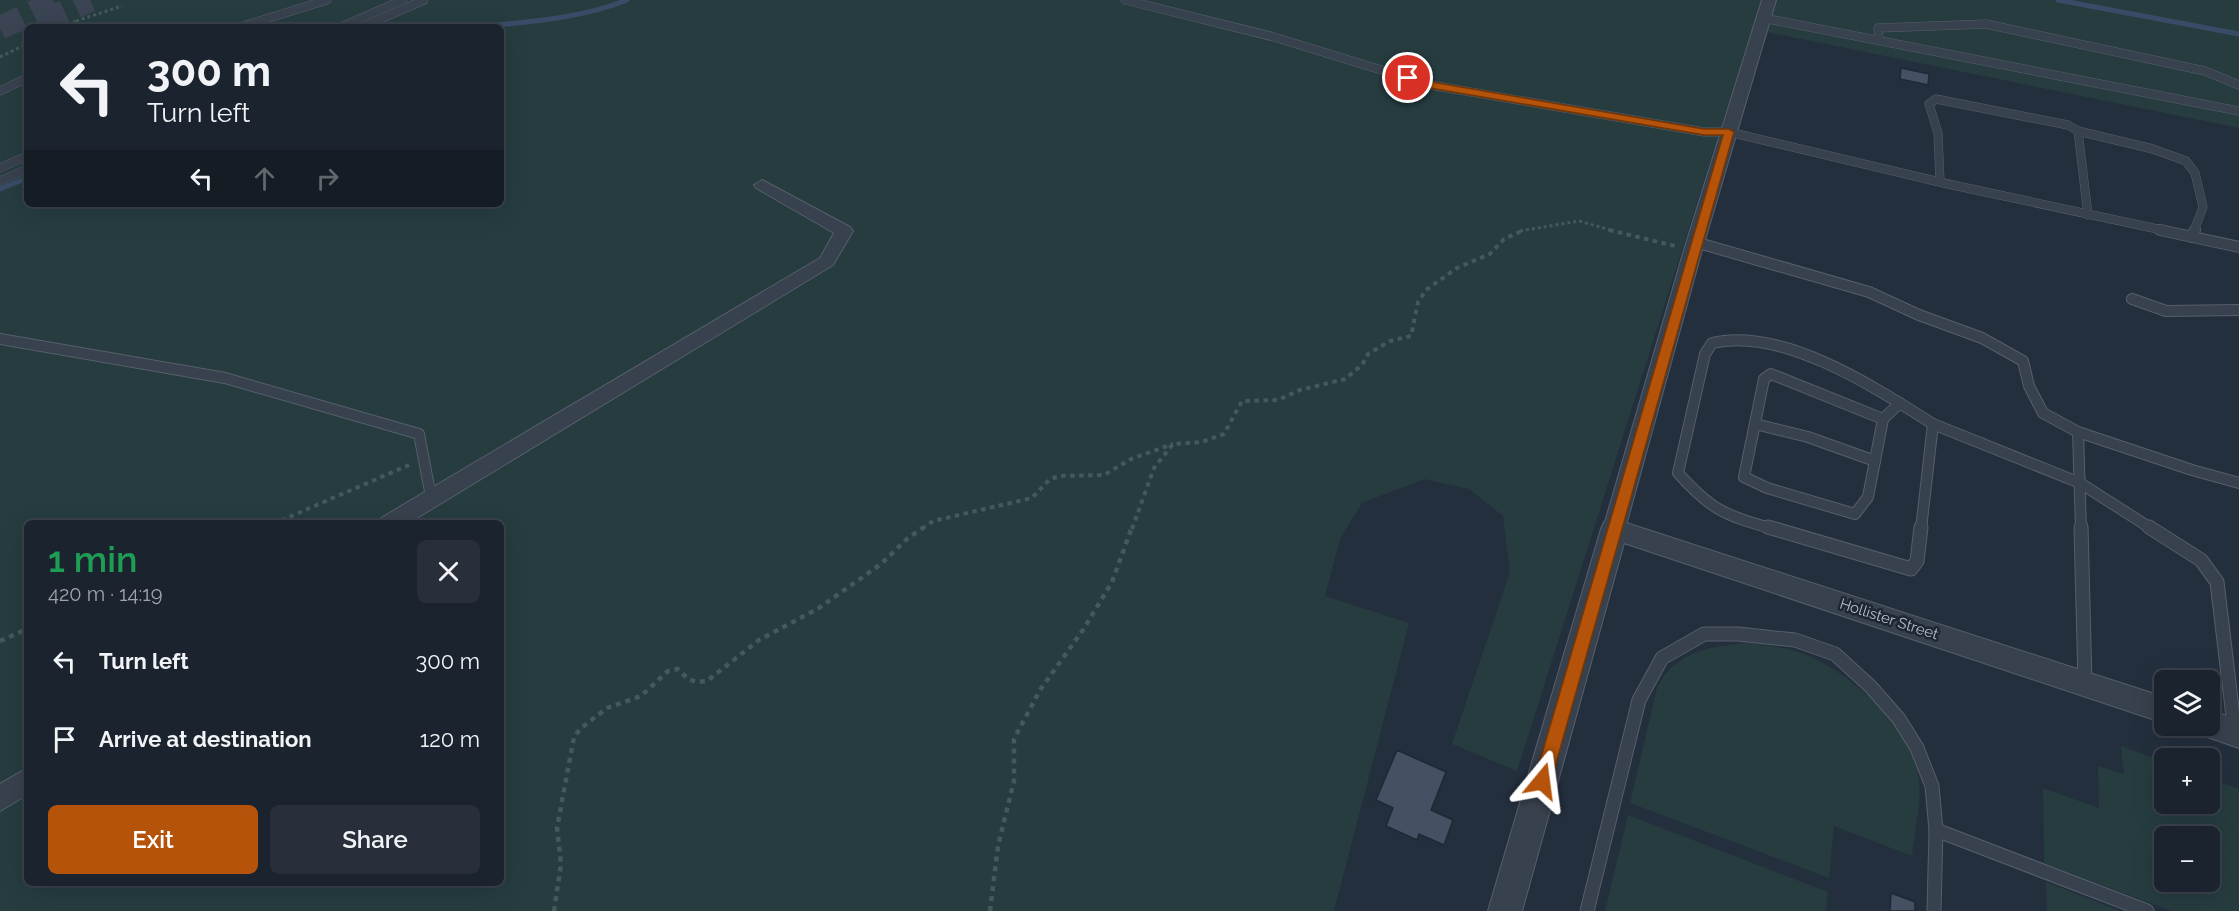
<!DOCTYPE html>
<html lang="en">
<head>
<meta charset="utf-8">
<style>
	:root { --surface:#1b232e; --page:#282f3a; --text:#f1f3f6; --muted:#a0a4aa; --line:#39404a; --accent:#b45309 }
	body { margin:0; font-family:Raleway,sans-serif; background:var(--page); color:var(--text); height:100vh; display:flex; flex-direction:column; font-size:22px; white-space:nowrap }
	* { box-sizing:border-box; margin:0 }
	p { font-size:20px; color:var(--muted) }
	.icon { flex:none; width:33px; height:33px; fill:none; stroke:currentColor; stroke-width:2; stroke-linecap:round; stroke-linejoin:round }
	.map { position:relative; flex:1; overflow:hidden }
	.side { position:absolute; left:24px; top:520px; width:480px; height:366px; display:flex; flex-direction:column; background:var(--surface); border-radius:9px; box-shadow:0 6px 24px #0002,0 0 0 2px var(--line) }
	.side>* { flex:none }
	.banner { position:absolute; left:24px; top:24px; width:480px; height:183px; border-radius:9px; box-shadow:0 6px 24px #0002,0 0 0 2px var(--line); background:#1b232e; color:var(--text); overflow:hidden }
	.buttons { position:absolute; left:2154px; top:670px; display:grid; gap:12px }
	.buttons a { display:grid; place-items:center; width:66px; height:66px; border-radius:9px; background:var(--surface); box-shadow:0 6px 24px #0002,0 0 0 2px var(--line); font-size:30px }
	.pin { position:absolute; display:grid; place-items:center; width:51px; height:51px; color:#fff; margin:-26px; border:3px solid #fff; border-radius:50%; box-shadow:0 2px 6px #0007 }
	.me { position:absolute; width:66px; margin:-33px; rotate:16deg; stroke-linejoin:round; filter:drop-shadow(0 0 4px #0008) }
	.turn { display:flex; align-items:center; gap:21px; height:126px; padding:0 24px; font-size:27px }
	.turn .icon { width:78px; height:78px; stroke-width:2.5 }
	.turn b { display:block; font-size:42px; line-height:51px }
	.lanes { display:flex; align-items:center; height:57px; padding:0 24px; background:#0003; justify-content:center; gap:30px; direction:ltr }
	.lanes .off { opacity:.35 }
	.round { display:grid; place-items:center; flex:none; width:63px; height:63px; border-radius:9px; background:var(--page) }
	.overview { display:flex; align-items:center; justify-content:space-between; height:102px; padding:0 24px }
	h1 { font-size:36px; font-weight:600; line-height:45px; color:#1e9e55 }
	.action { display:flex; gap:12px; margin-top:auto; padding:12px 24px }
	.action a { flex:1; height:69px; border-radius:9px; background:var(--accent); color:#fff; font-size:24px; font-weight:600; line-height:69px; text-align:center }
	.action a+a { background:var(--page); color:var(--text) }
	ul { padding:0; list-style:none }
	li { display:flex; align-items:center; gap:18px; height:78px; padding:0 24px }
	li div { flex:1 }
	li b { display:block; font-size:22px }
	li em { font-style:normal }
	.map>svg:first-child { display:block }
	.green { fill:#263c3f; fill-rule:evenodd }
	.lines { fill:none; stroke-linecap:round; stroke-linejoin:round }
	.stream { stroke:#394c67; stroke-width:5 }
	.building { fill:#455162; stroke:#1f2835; stroke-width:1.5 }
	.motorway-tunnel { stroke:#3a4453; stroke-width:24; stroke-dasharray:24 12; stroke-linecap:butt }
	.service-far2-casing { stroke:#565f6c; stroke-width:9 }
	.service-far1-casing { stroke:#565f6c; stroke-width:12 }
	.service-casing { stroke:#565f6c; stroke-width:15 }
	.minor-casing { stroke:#565f6c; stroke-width:2 }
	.tertiary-casing { stroke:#565f6c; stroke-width:2 }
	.path-far2 { stroke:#44595c; stroke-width:3; stroke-dasharray:3 3; stroke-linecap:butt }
	.path-far1 { stroke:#44595c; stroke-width:4; stroke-dasharray:4.5 4.5; stroke-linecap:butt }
	.path { stroke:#44595c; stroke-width:4.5; stroke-dasharray:5 5; stroke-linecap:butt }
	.service-far2 { stroke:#38414e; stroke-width:8 }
	.service-far1 { stroke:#38414e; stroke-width:10 }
	.service { stroke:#38414e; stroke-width:13 }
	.minor { fill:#38414e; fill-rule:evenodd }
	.tertiary { fill:#38414e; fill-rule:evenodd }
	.route { fill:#b45309; stroke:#753606; stroke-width:1.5 }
	.labels { text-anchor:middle; stroke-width:5; stroke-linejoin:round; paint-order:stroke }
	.street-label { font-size:15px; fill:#b4bcc9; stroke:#1d2633 }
</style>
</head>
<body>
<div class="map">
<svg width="2239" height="911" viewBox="0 0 2239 911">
	<rect width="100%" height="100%" fill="#242f3e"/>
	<g class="green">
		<path d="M0 0H2239V128L1752 29 1517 771 1452 744 1510 572 1503 516 1469 489 1424 479 1362 503 1340 539 1325 596 1409 623 1334 911H0ZM27 27H501V204H27ZM27 524H501V884H27Z"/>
		<path d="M1747 643C1768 645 1790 648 1809 656 1852 675 1910 726 1918 774 1923 802 1914 828 1912 856L1834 826 1829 878 1630 803 1657 688C1674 652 1710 646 1747 643Z"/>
		<path d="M2121 746 2164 762V804H2210V778L2239 789V911H2171L2044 863 2043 788 2099 808 2098 766 2124 774ZM2164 837H2210V882H2164Z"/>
		<polygon points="1628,815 1828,892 1826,911 1605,911"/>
		<polygon points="2046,882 2120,911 2047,911"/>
	</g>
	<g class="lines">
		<g class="stream">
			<polyline points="2058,0 2239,34"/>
			<path d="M476 27C526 22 580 19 627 0"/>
			<polyline points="0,189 27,178"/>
		</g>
	</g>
	<g class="building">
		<polygon points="1901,68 1929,74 1928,85 1900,79"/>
		<polygon points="1397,750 1446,772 1431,810 1453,820 1444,845 1419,834 1417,840 1386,826 1393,808 1376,800"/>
		<polygon points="1891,893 1915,902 1915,911 1890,911"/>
	</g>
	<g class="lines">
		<g class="motorway-tunnel">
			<polyline points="43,22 90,0"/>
			<polyline points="0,28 59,0"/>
		</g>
		<g class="service-far2-casing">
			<g id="service-far2">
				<polyline points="1125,0 1274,37 1430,85 1704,132 1729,132 1948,184 2167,231"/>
				<polyline points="1763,18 2239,111"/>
				<polyline points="240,27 327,0"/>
				<polyline points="341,27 403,0"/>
				<polyline points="362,27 424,0"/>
				<polyline points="1879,39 1878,28 1986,24 2205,71 2239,85"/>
				<polyline points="0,91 27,78"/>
				<polyline points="2078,131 2153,149 2186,161 2195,173 2203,207 2194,231"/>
				<polyline points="0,168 27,156"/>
				<polyline points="0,181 27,169"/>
				<polyline points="1940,182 1938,133 1929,104 1936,99 2068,125 2078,131 2088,215"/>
			</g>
		</g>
		<g class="service-far1-casing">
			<g id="service-far1">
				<polyline points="2160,230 2239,247"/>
				<polyline points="2192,237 2195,230"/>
				<polyline points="1695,242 1869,292 1919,315 1982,338 2023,361 2029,386 2043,413 2078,432 2192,470 2239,483"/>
				<polyline points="2132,299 2166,311 2239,310"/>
				<polyline points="0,339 225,378 419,434 431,497"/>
				<polygon points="1771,374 1883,419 1868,497 1855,514 1767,488 1744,477 1764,379"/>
				<polyline points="1883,419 1900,403"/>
				<polyline points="1755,424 1808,437 1875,461"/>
				<polyline points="1933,424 2080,483 2152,529"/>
				<polyline points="2078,432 2081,529"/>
				<path d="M1773 529C1725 515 1712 511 1678 473L1705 354 1712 343C1782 326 1876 388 1933 424"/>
				<polyline points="1921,529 1933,424"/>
			</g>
		</g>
		<g class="service-casing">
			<g id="service">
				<polyline points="1768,527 1911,569 1917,561 1921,527"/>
				<polyline points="2081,527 2085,683"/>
				<polyline points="2149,527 2201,560 2217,582 2235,733"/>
				<polyline points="1936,830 2147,911"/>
				<polyline points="1587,911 1639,700 1662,658 1704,634 1738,634 1795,640 1835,654 1871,687 1899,719 1917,748 1932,786 1936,830 1934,911"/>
			</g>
		</g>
		<g class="minor-casing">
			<g id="minor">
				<polygon points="1762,0 1776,0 1702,250 1625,529 1622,535 1614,537 1606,535 1603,529 1684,250"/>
				<polygon points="762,180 850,227 853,231 833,265 407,524 378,524 381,518 820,258 834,233 756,188 754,185"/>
				<polygon points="27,768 27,795 0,811 0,784"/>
			</g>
		</g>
		<g class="tertiary-casing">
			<g id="tertiary">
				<polygon points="1614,519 2164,697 2164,723 1624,543 1522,911 1488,911 1601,529 1604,522"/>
				<polygon points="2210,710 2239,720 2239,748 2199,734 2195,726 2210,726"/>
			</g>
		</g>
		<g class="path-far2">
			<polyline points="76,21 122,6"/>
			<polyline points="62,27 76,21 84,27"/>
			<polyline points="0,57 27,44"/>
			<polyline points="1520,231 1579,221 1614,231"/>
		</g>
		<g class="path-far1">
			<polyline points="1609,230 1675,246"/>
			<polyline points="273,524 409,465"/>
			<polyline points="922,529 933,521 1032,498 1050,479 1060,476 1104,475 1131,459 1173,444"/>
			<polyline points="1132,529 1154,468 1173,444 1202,442 1224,434 1242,401 1278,400 1300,390 1345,379 1362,365 1368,354 1390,341 1411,336 1418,302 1426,290 1457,268 1490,254 1504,239 1524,230"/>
		</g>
		<g class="path">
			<polyline points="0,641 27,629"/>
			<polyline points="554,911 561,864 557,828 574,737 580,729 607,708 641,696 668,671 678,669 687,678 696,682 707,681 759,640 819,608 881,564 908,538 924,527"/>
			<polyline points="990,911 998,846 1014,781 1014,739 1040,690 1083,630 1112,582 1132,527"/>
		</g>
		<use href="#service-far2" class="service-far2"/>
		<use href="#service-far1" class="service-far1"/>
		<use href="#service" class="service"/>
		<use href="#minor" class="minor"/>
		<use href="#tertiary" class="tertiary"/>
	</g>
	<polygon class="route" points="1408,75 1432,82 1704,129 1729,129 1734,132 1551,781 1549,786 1542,789 1536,786 1534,781 1723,135 1704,135 1430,88 1405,80 1405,76"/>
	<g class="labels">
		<g class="street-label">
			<text transform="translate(1889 619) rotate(18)" y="5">Hollister Street</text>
		</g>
	</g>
</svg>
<div class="buttons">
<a><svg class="icon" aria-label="layers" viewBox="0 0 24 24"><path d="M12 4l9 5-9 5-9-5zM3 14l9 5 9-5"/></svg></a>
<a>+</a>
<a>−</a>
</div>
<div class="pin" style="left:1408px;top:78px;background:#d93025"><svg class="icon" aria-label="arrive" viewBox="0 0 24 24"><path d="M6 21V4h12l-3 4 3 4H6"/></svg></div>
<svg class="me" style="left:1542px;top:781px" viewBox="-20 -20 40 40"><path d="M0-17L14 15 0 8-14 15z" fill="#b45309" stroke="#fff" stroke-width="4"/></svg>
<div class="banner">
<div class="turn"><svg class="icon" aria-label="left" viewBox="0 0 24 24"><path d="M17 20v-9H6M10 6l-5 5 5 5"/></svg><div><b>300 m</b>Turn left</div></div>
<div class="lanes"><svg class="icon" aria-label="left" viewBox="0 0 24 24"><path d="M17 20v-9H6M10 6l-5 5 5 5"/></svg><svg class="icon off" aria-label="ahead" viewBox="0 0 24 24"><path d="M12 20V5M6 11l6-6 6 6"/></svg><svg class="icon off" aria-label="right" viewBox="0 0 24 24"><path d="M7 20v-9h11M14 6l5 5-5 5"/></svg></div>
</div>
<section class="side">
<div class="overview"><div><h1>1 min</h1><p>420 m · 14:19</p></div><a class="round"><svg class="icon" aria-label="close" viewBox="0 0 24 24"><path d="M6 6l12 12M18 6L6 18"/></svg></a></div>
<ul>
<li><svg class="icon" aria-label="left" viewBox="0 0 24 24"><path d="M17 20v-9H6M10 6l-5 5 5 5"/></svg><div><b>Turn left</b></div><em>300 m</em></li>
<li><svg class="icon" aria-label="arrive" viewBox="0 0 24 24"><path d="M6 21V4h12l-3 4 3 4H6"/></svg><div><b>Arrive at destination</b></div><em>120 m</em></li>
</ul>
<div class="action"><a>Exit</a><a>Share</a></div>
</section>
</div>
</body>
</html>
